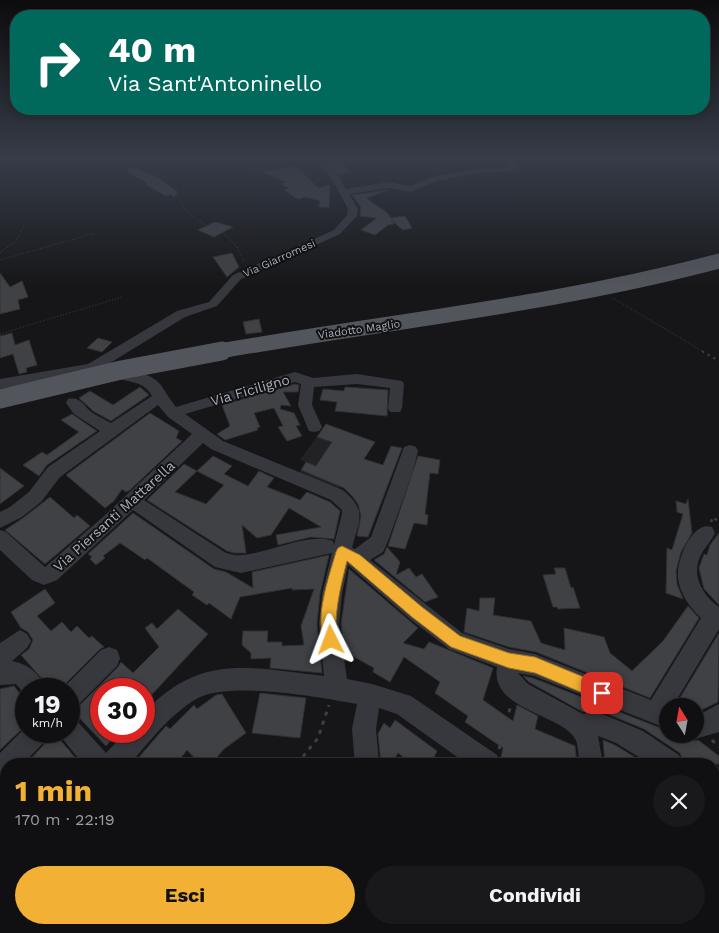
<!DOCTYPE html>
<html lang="it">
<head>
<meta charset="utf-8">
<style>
	:root { --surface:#101012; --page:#19191b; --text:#f1f3f6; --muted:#9c9d9f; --line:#303032; --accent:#f2b134 }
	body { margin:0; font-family:"Work Sans",sans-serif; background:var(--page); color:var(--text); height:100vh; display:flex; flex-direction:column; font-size:19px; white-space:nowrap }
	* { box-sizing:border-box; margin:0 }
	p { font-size:16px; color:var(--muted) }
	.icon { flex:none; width:28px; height:28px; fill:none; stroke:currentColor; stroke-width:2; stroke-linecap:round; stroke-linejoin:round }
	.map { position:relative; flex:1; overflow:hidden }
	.side { position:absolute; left:0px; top:758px; width:720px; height:176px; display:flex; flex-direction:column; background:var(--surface); border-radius:20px 20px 0 0; box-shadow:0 2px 8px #0003,0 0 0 1px var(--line) }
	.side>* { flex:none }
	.guide { position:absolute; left:10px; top:10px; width:700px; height:105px; border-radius:20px; box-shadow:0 2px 8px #0003,0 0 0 1px var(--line); background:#00695c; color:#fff; overflow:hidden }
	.needle { width:32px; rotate:349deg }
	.fabs { position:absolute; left:659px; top:698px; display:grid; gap:10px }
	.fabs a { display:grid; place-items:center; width:45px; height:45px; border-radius:50%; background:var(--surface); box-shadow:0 2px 8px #0003,0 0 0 1px var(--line); font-size:25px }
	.speed { position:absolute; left:15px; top:678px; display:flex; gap:10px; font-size:25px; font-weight:700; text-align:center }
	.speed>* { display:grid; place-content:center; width:65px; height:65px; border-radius:50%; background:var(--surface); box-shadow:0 2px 8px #0003,0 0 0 1px var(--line); line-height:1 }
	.speed small { font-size:12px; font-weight:400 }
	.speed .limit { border:8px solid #d22; background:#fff; color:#111 }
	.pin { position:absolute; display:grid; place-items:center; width:42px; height:42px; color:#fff; margin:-21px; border-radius:10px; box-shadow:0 2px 8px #0006 }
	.me { position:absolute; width:55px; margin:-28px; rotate:357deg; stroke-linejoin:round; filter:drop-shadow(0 0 4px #0008) }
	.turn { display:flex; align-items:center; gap:18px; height:105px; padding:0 15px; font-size:22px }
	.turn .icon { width:65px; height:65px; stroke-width:2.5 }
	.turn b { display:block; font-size:35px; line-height:42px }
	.round { display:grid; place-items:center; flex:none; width:52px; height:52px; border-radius:26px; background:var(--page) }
	.overview { display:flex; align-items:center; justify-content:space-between; height:85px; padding:0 15px }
	h1 { font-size:30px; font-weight:700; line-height:38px; color:var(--accent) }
	.cta { display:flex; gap:10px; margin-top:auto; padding:10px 15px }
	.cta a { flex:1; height:58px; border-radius:30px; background:var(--accent); color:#111; font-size:20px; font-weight:700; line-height:58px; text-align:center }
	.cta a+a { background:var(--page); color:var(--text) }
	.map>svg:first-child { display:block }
	.built { fill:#222225 }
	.building { fill:#404145; stroke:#303034 }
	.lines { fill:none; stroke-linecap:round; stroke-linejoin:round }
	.path-far3 { stroke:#3d3f44; stroke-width:1; stroke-dasharray:1 2; stroke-linecap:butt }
	.path-far2 { stroke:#3d3f44; stroke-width:2; stroke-dasharray:2.5 4; stroke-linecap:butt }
	.path-far1 { stroke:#3d3f44; stroke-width:2.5; stroke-dasharray:3 4.5; stroke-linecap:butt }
	.path { stroke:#3d3f44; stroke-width:3; stroke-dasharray:4 5.5; stroke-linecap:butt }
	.minor { fill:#37383d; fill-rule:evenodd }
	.major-bridge-far1 { stroke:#53555c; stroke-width:15 }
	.major-bridge { stroke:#53555c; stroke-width:19 }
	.route { fill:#f2b134; stroke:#9d7322 }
	.labels { text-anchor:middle; stroke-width:4; stroke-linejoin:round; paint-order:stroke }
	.far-street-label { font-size:11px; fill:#a8adb8; stroke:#111113 }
	.street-label { font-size:14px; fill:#a8adb8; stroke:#111113 }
</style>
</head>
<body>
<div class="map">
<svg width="719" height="933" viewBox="0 0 719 933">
	<rect width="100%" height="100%" fill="#161618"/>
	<polygon class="built" points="326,424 375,442 367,454 348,472 339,488 299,473 306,462 300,460"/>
	<g class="building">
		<polygon points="336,158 351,171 339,175 325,159"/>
		<polygon points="131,166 157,177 178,192 174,197 170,194 166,196 145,184 148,183 128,172"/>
		<polygon points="296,166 318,188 330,185 329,207 319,207 320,201 305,197 299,199 296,198 284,190 289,188 281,184 287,182 262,172"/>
		<polygon points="388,190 366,198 386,212 391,218 405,216 412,228 403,230 391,220 394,224 388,225 375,235 361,230 377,218 360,216 361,207 352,195"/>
		<polygon points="215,222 233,227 214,237 198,230"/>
		<polygon points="232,253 239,267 227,277 213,257"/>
		<polygon points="0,273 10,287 22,281 28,297 18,300 20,309 0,314"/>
		<polygon points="259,319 262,332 246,334 243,322"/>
		<polygon points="12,333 15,345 29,340 37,365 26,368 27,372 19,374 13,354 0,358 0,336"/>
		<polygon points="98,338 112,342 102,352 87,348"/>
		<polygon points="295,384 299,385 298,392 283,392 291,406 281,405 280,409 294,413 300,425 296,426 302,436 287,441 278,427 283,426 274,408 254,413 260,427 257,428 258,430 225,440 217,434 230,426 222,405"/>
		<polygon points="140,387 149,395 111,421 93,411 79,398 90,391 113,405"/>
		<polygon points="345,387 388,390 387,416 335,411 337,402 320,400 323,389 344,391"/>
		<polygon points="150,413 179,431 176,438 182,441 130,490 126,492 122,489 114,501 105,508 66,475"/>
		<polygon points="72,414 97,431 47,465 39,476 23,465 42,452 47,455 79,432 61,420"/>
		<polygon points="326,424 375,442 364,459 383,465 391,446 402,448 368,537 357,536 361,516 358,504 352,496 344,488 301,470 306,462 316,466 332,442 317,437"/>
		<polygon points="213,456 232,466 224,474 248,486 259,471 274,478 267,487 300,500 307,492 330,502 340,511 334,539 311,537 278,545 276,535 321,527 289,508 271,535 257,538 242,525 246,553 234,553 227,551 147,500 184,464 197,471 175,492 206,504 224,485 197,471"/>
		<polygon points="418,456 440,460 438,474 430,473 425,514 428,515 427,525 414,523 405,549 388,546"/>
		<polygon points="0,468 24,486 0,504"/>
		<polygon points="50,497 74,518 77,515 90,526 45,564 5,530 23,518"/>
		<polygon points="688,499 692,533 681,552 676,571 677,584 683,599 666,593 667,548 672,550 683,514 677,512 676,501 686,504"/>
		<polygon points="133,513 214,569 226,572 253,588 252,572 329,555 320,594 317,624 322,673 270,668 271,658 251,659 251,653 242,645 243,631 268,631 267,642 282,642 282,646 304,645 301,626 314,589 292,590 292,588 240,597 231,619 209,603 207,605 192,595 194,592 147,558 145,560 120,543 103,556 105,558 96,565 90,559 92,557 88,554"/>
		<polygon points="719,533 719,605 704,589 699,568 704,554 707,555 710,545"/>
		<polygon points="387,547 400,562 396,575 409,568 416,577 422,574 438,597 425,602 374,560 384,554"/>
		<polygon points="554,568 565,568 571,588 573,587 580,608 558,609 557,607 553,607 543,575 556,574"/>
		<polygon points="349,569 418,628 403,643 424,649 429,642 493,668 483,700 513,721 517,705 538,716 535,729 575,746 577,764 512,764 501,757 503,748 465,722 468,716 435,693 440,682 404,657 390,682 373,672 374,668 349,654 345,655 341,624"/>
		<polygon points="45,589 55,603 37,616 51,631 62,622 71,632 77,626 89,638 92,636 104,647 100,649 60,689 51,689 21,655 29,649 33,640 28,632 21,628 11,612"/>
		<polygon points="480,598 495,598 493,615 531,621 541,643 544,644 565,650 564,628 604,637 610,653 632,671 663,641 688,606 699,618 650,698 536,652 509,647 464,632 467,608 479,611"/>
		<polygon points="178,609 208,634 144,703 144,689 101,689 101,731 119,731 106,746 72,710 78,707 118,667 121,662 133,673 159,647 145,628 152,623 157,629"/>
		<polygon points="719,633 718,702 695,713 695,706 675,706"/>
		<polygon points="523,676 533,678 668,731 668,734 684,734 694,741 698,740 719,756 719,764 684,764 680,753 644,729 605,713 594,710 583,712 529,682"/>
		<polygon points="14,686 26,702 26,725 0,750 0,689"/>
		<polygon points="260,693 306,698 300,738 252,733"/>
		<polygon points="222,694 246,733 224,749 211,764 200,764 187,750 176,764 133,764 166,726 170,729 194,705 197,709 216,695"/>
		<polygon points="395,720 437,751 431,764 412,764 398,753 392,764 381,763 378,734 384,723 390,728"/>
		<polygon points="53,732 68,749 80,764 26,764 48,740"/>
		<polygon points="603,740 615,745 646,764 605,764"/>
	</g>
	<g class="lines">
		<g class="path-far3">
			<polyline points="109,157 174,193 192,217 228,237 237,247 245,263"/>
			<polyline points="0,167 32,157"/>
			<polyline points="0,253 16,241 24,225"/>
			<polyline points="0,260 95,233"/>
			<polyline points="613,298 704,352"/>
			<polyline points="0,334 122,297"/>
		</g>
		<polyline class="path-far2" points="702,351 719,361"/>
		<polyline class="path-far1" points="711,522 713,517 719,522"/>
		<g class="path">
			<polyline points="712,740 719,747"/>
			<polyline points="499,749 511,705"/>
			<polyline points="297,764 318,738 329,705"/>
		</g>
		<g class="minor">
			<path d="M310 157C327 156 338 175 346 189L389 182 410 186 432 177 469 170 510 167 500 157H508L520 169 516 171 469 174 437 181 411 192 389 188 349 194 358 209 357 216 340 234 241 279 217 306 185 317 97 371 0 389V379L88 364 177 311 209 302 233 275 334 230 347 215 348 209 333 181 322 167Z"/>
			<polygon points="715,157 719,157 719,162 716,162"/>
			<path d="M115 370C129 372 151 372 160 384 166 392 170 400 176 407L295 372 313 378 357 374 402 381 404 384 402 408 400 412H390L388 408 390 388 357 384 314 387 312 405 322 427 319 431 314 432 309 431 298 405 301 384 295 382 185 414 223 441 343 490C368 512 359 519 352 548L355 549 371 537 404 447 410 445 416 447 418 451 412 474 388 541 383 552 370 560 462 633 509 649 535 654 651 700 701 618C690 608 680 594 678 578 676 561 692 520 712 527L715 533C712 540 706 546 702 553 690 573 701 594 719 607V629L673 706H668V729L534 676 518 673 528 684 583 714 594 712 605 715 643 731 679 755 682 764H650L616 743 598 736 603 764H579C578 755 579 744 574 737 557 713 490 709 497 667L449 649 410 619 348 565 342 594 339 624 347 679 372 684 411 696 497 755 500 764H467L397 714 379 708 376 729 379 764H355L352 729 357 704C320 697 230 681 198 698 170 714 151 740 130 764H83L61 737 58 731H69V717L77 721 106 753 127 731H144V713C200 652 251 668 324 676L319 624 322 594 332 553 241 573 215 567 133 510 57 580 44 585 32 580 0 550V530L6 532 45 567 103 517 192 434 168 417 158 405 60 477 41 502 22 517 0 528V512L10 507 29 492 48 467 100 431 74 414 66 403 68 399C78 397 82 402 87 408 92 414 104 419 111 423L152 396C144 380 126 382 110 377L108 374 110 371ZM203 443 211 449 331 500 342 510V514L334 545 333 541C307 532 268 554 241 555 236 556 231 554 226 553L144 500Z"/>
			<path d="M20 630 27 634 31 641 27 648 12 661C29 664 39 673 46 689H26V696L16 684 0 685V643Z"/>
			<polygon points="109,647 117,650 120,658 117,666 77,706 69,709 69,689 62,689 101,650"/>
			<path d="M719 704V732L695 739 687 735 686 734H695V715C705 713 710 708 719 704Z"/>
			<polygon points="26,727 26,731 51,731 47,739 23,764 6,764 6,780 0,782 0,753"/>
			<polygon points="714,790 719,792 719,821 714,819"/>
			<polygon points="719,843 719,883 714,885 714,846"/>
			<polygon points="6,870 6,902 0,905 0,873"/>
			<polygon points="129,928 160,928 157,933 126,933"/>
			<polygon points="243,928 278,928 281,933 246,933"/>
			<polygon points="394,928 426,928 429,933 397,933"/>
			<polygon points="664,928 699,928 702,933 667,933"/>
		</g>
		<path class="major-bridge-far1" d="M215 352C383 322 554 305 719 261"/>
		<polyline class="major-bridge" points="0,399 121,370 222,351"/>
	</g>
	<linearGradient id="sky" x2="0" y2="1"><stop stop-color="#0c0c0d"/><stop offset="0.55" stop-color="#363c48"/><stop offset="1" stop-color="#363c48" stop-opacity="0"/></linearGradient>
	<rect width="719" height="287" fill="url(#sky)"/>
	<path class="route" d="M342 546 360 555 422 607 460 636 509 653 535 657 608 687 610 693 608 698 602 701 535 673 509 668 451 647 412 617 347 561C342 581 337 601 336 621 336 630 339 637 336 645L331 648 325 645C314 617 328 580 336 552L338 548Z"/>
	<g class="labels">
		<g class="far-street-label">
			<text transform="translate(279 258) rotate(-24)" y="4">Via Giarromesi</text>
			<text transform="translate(359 329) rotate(-8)" y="4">Viadotto Maglio</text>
		</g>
		<g class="street-label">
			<text transform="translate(250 390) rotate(-16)" y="5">Via Ficiligno</text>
			<text transform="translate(114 516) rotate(-42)" y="5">Via Piersanti Mattarella</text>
		</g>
	</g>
</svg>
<div class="fabs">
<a><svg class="needle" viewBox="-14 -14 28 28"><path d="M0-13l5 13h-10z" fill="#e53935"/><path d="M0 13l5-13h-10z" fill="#9c9d9f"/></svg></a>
</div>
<div class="speed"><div>19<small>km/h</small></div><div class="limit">30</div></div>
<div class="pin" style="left:602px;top:693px;background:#d93025"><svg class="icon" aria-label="arrive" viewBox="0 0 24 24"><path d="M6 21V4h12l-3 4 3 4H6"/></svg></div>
<svg class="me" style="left:331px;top:640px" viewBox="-20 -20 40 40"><path d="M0-17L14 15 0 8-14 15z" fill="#f2b134" stroke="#fff" stroke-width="4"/></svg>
<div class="guide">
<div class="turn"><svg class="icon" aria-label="right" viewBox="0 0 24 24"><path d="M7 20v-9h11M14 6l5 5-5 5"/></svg><div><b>40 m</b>Via Sant'Antoninello</div></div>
</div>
<section class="side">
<div class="overview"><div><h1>1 min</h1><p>170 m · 22:19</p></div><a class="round"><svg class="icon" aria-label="close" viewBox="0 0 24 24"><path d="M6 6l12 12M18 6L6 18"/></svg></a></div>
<div class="cta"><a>Esci</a><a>Condividi</a></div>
</section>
</div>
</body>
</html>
